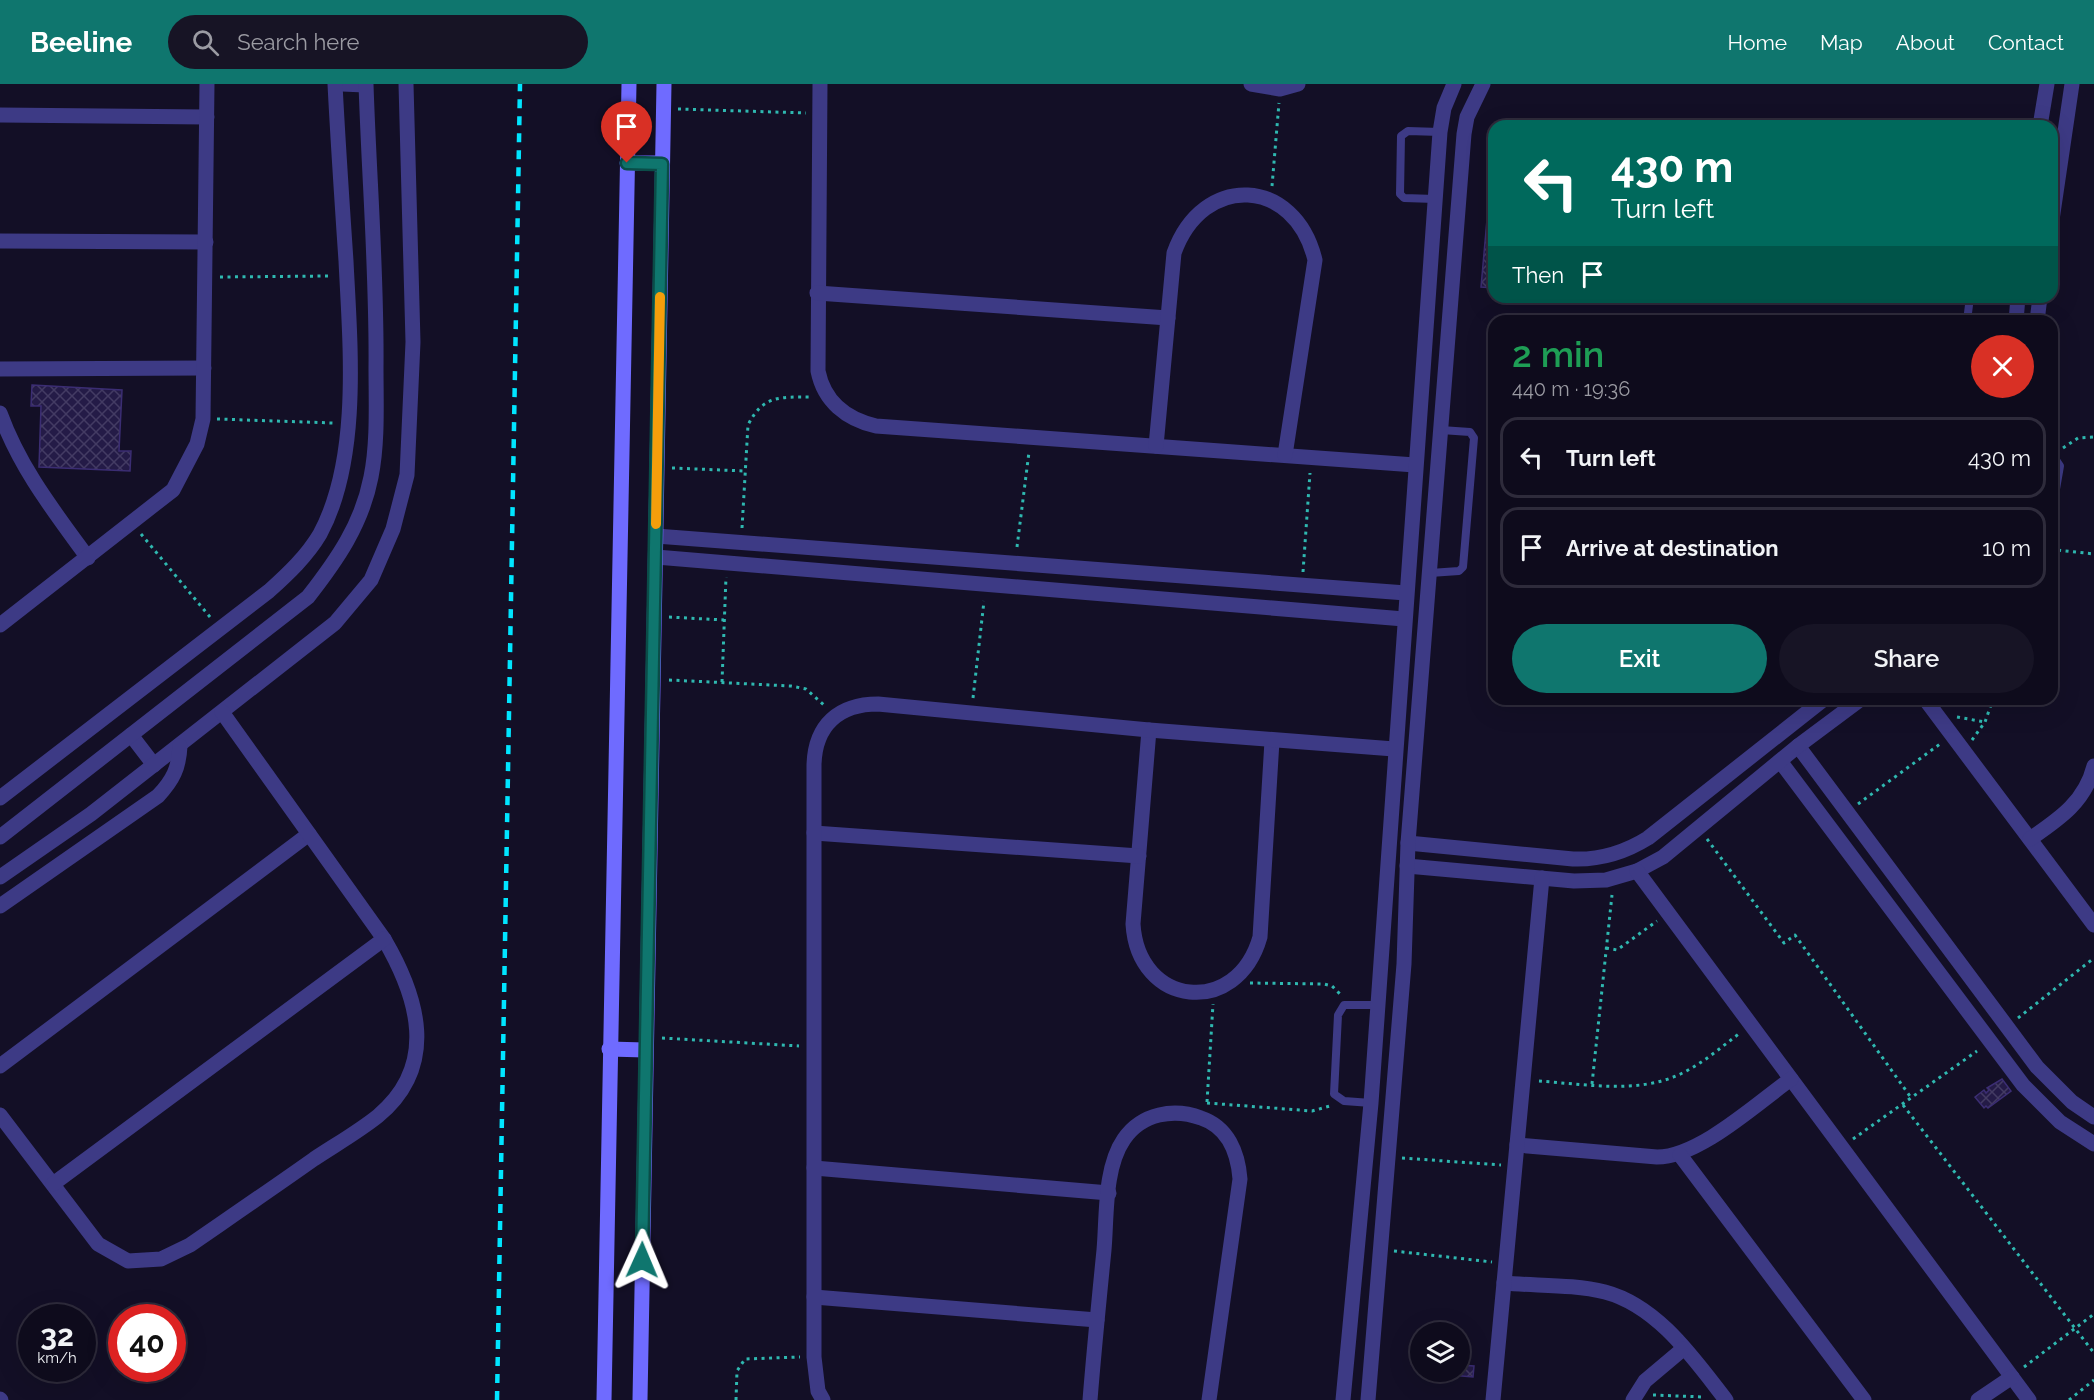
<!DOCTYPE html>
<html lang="en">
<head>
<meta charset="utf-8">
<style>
	:root { --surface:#0e0b1c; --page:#171425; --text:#f1f3f6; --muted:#9b9ba3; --line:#2e2b3b; --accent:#0f766e }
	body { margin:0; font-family:Raleway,sans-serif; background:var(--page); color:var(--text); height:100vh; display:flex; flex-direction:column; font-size:22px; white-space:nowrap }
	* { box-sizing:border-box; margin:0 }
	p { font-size:20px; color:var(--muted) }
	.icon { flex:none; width:33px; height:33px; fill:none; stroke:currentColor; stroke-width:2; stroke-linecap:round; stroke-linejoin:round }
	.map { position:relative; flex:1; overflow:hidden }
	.details { position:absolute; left:1488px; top:231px; width:570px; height:390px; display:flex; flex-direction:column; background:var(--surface); border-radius:18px; box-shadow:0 6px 24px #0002,0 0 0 2px var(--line) }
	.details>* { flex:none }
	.banner { position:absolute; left:1488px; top:36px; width:570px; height:183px; border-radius:18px; box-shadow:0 6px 24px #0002,0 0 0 2px var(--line); background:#00695c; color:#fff; overflow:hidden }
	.tools { position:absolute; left:1410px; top:1238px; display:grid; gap:12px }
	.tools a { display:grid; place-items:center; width:60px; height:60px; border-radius:50%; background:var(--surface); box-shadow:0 6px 24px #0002,0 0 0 2px var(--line); font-size:30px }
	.speed { position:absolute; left:18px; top:1220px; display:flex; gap:12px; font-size:30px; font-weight:700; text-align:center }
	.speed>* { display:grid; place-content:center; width:78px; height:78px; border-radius:50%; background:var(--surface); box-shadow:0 6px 24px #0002,0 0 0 2px var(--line); line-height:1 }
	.speed small { font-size:15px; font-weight:400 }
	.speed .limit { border:9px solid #d22; background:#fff; color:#111 }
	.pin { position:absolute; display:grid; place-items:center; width:51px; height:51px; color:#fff; margin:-62px -26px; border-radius:50% 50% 50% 0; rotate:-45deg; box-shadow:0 0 6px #0007 }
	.pin .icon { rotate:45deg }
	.me { position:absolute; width:66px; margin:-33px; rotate:1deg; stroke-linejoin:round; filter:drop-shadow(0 0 4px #0008) }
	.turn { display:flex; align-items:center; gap:21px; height:126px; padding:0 24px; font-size:27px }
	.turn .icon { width:78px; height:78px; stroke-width:2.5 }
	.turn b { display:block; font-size:42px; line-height:51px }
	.then { display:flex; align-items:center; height:57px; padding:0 24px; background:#0003; gap:12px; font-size:22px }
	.round { display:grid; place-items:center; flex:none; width:63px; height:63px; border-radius:32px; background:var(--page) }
	.head { display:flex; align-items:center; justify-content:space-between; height:102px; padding:0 24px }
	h1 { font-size:36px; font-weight:600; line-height:45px; color:#1e9e55 }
	.cta { display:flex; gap:12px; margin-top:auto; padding:12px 24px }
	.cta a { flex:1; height:69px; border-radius:36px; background:var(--accent); color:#fff; font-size:24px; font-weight:600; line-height:69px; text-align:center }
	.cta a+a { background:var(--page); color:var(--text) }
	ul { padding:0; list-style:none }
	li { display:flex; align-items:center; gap:18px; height:81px; margin:0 12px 9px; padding:0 12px; border:3px solid var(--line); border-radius:18px }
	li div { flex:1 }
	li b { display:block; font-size:22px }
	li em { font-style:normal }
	header { display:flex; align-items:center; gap:36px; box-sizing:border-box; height:84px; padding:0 30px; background:var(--accent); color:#fff }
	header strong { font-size:28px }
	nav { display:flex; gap:33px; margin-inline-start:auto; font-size:21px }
	.search { width:420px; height:54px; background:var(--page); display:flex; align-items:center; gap:15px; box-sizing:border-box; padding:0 21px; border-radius:33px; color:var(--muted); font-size:22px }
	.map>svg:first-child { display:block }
	.building { fill:url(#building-cross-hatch); stroke:#3b2d73; stroke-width:1.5 }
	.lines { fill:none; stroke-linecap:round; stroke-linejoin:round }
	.path { stroke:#2fb8b0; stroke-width:3; stroke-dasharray:3 4.5; stroke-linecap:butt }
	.lane { stroke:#3d3a85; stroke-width:8 }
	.street { stroke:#3d3a85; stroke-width:15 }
	.secondary { stroke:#6f6bff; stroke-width:15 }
	.rail { stroke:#00e5ff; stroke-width:4.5; stroke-dasharray:9 8; stroke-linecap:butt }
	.route-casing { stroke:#0a4d48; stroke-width:15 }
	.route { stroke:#0f766e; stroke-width:10 }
	.slow { stroke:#f59e0b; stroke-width:10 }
</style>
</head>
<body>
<header>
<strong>Beeline</strong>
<div class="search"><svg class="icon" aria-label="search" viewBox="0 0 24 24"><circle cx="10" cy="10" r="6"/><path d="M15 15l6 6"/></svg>Search here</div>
<nav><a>Home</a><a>Map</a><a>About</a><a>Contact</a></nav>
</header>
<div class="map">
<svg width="2094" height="1316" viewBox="0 0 2094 1316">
	<defs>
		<pattern id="building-cross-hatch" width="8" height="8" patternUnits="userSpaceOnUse" patternTransform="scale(1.5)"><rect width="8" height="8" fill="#241b47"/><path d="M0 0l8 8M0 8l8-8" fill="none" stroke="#433b63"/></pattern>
	</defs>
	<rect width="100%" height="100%" fill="#130f26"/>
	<g class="building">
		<polygon points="1489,113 1494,113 1494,204 1481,203"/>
		<polygon points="32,301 122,306 119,367 131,367 130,387 39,383 41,322 31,322"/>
		<polygon points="2002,995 2011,1007 1988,1024 1986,1022 1984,1024 1975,1013 1984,1006 1986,1009 1989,1006 1987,1004"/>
		<polygon points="1460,1281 1474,1282 1473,1293 1451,1291 1454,1287 1460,1287"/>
	</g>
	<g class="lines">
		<g class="path">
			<polyline points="678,25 806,29"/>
			<polyline points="1272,102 1279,19"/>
			<polyline points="220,193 330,192"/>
			<polyline points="217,335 333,339"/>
			<polyline points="2063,364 2078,354 2094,353"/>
			<polyline points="672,384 745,387"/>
			<path d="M742 444 748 341C763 311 780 313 811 313"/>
			<polyline points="141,450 210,533"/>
			<polyline points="2052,462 2057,466 2094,470"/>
			<polyline points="1017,463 1029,368"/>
			<polyline points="1303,488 1310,389"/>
			<polyline points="669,533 724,536"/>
			<polyline points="669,596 791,602 806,605 824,621"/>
			<polyline points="722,598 726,493"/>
			<polyline points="973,614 984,517"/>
			<polyline points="1957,633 1985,638"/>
			<polyline points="1972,656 1985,638 1993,615"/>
			<polyline points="1858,720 1940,660"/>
			<polyline points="1707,755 1784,859 1795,851 1912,1015"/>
			<polyline points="1606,864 1617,866 1657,837"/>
			<polyline points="1250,899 1324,900 1332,902 1341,911"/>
			<polyline points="2018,934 2094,874"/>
			<polyline points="662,954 799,962"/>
			<path d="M1539 997C1583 1000 1637 1010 1678 991 1701 981 1720 964 1740 949"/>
			<polyline points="1592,1000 1612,811"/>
			<polyline points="1207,1018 1213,920"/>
			<polyline points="1207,1019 1312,1027 1330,1022"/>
			<polyline points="1903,1021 2094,1269"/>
			<polyline points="1853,1055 1977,967"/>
			<polyline points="1402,1074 1501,1081"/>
			<polyline points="1394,1167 1492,1178"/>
			<polyline points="2024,1283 2094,1230"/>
			<polyline points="1653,1311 1703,1313"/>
			<polyline points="736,1316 737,1287 745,1275 800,1273"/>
			<polyline points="2069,1316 2094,1296"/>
		</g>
		<g class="lane">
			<polyline points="1435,115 1404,114 1400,110 1401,52 1408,47 1440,48"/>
			<polyline points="1967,237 1970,213"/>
			<polyline points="2052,370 2060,382 2052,428"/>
			<polyline points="1430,489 1459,487 1463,483 1474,354 1470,348 1441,346"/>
			<polyline points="1371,1019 1344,1017 1334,1010 1338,931 1344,921 1377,921"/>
		</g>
		<g class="street">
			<polyline points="342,0 365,1"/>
			<path d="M820 0 818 287C824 317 846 335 876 342L1415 381"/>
			<polyline points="1251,0 1280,5 1298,0"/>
			<polyline points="0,31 207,33"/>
			<polyline points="2040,42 2047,0"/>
			<polyline points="2052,136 2072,0"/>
			<polyline points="0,157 206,158"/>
			<polyline points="817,209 1168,234"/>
			<polyline points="2016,237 2018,213"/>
			<polyline points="2037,237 2040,213"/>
			<polyline points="0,285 204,284"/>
			<path d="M0 329C20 384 53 426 88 474"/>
			<path d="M1156 362 1174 169C1203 88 1295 93 1315 176L1285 371"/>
			<polyline points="656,452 1406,509"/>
			<polyline points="656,473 1404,535"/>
			<polyline points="0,541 173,406 197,360 203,335 207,0"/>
			<polyline points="1925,615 2094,841"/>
			<path d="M1149 646 1133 840C1138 923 1237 934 1260 853L1272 657"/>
			<polyline points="131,651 154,681"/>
			<polyline points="1798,662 2037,983 2072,1018 2094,1033"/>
			<polyline points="1780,677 2023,1001 2060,1038 2094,1060"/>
			<path d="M0 714 269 507C288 490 307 472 320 450 361 374 350 260 346 177 342 118 338 59 335 0"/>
			<polyline points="814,749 1139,772"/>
			<path d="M0 753 308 513C337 476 362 440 371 393 378 358 376 319 376 283 377 189 369 94 366 0"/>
			<path d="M2030 755C2059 735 2085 718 2094 682"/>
			<path d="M1408 759 1573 775C1601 776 1624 769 1648 754L1824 615"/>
			<polyline points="1407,782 1574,797 1606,796 1637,787 1663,773 1798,662 1861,615"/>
			<polyline points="1637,787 2029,1316"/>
			<polyline points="0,793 91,730 335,539 371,496 393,445 407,391 413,258 406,0"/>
			<path d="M0 822 158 712C173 696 179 684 180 662"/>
			<polyline points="0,982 309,750"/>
			<path d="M0 1031 98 1160 128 1177 161 1175 190 1161C232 1132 273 1104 314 1075 335 1061 358 1048 378 1032 439 981 418 913 384 855L222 628"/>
			<path d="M1517 1061 1657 1073C1699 1073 1756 1020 1791 995"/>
			<polyline points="1680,1071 1864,1316"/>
			<polyline points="814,1084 1109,1109"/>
			<polyline points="53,1100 384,855"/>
			<path d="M1504 1199C1536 1202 1573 1200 1605 1208 1658 1222 1694 1275 1726 1316"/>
			<polyline points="814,1213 1097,1236"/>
			<polyline points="0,1315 1,1316"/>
			<path d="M823 1316 818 1307 814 1273V681C815 641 839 620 878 620L1149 646 1394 665"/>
			<path d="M1090 1316C1094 1266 1099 1216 1104 1166 1107 1132 1104 1084 1124 1055 1142 1029 1174 1024 1201 1034 1228 1043 1238 1069 1240 1095L1209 1316"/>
			<polyline points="1343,1316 1371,1019 1440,48 1444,24 1454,0"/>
			<polyline points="1368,1316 1404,880 1408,759 1464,50 1467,33 1483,0"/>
			<polyline points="1493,1316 1542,794"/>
			<polyline points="1633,1316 1645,1297 1683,1265"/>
			<polyline points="1978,1316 2012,1293"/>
		</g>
		<g class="secondary">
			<polyline points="627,79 662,79"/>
			<polyline points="609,965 645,966"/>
			<polyline points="604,1316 629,0"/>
			<polyline points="640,1316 664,0"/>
		</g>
		<polyline class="rail" points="497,1316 520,0"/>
	</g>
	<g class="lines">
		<g class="route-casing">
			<polyline id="route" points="627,79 662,80 642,1176"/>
		</g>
		<use href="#route" class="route"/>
		<polyline class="slow" points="656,440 660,213"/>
	</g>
</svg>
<div class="tools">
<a><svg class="icon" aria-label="layers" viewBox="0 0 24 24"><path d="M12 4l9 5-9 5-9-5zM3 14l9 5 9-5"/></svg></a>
</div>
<div class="speed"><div>32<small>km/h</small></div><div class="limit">40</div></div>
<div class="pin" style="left:627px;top:79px;background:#d93025"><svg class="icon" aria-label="arrive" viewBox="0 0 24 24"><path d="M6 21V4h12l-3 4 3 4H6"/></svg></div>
<svg class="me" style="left:642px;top:1176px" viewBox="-20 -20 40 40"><path d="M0-17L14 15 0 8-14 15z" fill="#0f766e" stroke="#fff" stroke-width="4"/></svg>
<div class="banner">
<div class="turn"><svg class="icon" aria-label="left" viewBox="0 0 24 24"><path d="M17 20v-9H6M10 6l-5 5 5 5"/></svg><div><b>430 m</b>Turn left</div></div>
<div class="then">Then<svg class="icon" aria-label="arrive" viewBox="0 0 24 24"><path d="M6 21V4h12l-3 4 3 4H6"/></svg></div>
</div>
<section class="details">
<div class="head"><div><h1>2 min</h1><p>440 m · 19:36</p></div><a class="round" style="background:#d93025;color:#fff"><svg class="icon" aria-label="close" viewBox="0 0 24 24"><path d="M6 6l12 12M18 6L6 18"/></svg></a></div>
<ul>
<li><svg class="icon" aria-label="left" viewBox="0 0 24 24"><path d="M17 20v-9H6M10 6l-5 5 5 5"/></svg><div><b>Turn left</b></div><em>430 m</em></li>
<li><svg class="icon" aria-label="arrive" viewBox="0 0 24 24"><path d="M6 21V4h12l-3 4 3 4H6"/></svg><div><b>Arrive at destination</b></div><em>10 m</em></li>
</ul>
<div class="cta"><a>Exit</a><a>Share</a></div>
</section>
</div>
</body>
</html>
